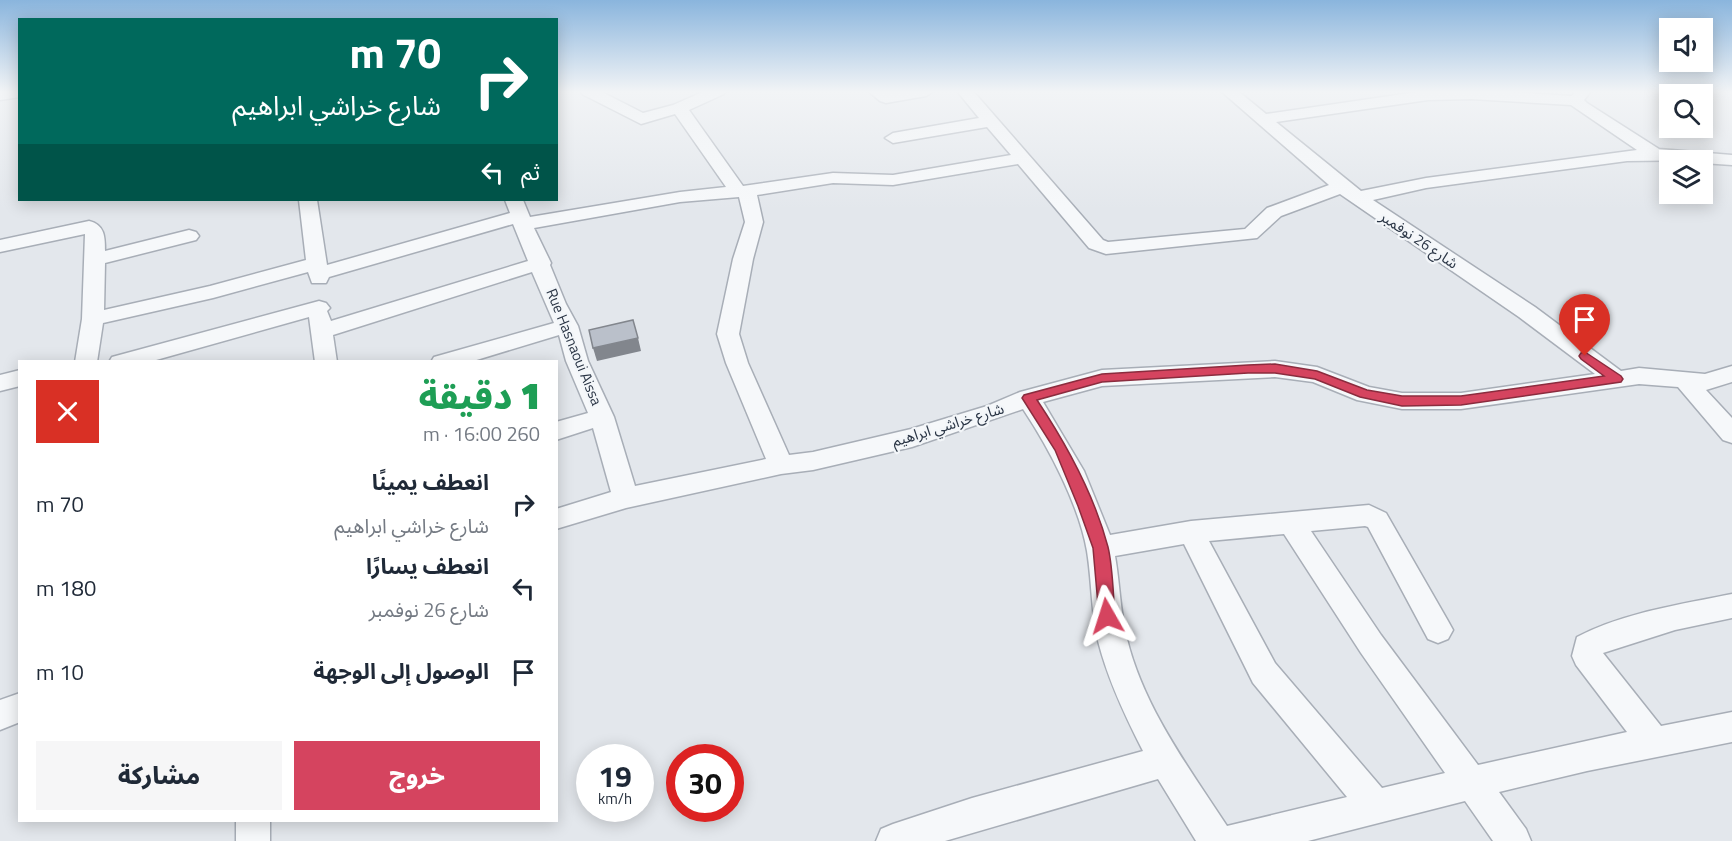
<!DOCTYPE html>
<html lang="ar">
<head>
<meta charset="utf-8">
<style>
	:root { --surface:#fff; --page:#f6f6f7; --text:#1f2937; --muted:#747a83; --accent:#d5445f }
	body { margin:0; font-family:"Titillium Web","Noto Sans Arabic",sans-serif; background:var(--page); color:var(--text); direction:rtl; height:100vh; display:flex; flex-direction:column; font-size:22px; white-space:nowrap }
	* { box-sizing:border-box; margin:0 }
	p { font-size:20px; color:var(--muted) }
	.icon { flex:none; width:33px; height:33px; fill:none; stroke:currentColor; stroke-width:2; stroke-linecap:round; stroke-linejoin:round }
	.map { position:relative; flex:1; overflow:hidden; direction:ltr }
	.panel { position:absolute; left:18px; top:360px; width:540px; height:462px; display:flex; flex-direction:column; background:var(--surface); border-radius:0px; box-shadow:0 3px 15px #0003; direction:rtl }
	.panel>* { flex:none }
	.hud { position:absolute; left:18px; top:18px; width:540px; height:183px; border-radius:0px; box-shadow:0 3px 15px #0003; direction:rtl; background:#00695c; color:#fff; overflow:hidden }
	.tools { position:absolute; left:1659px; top:18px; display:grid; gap:12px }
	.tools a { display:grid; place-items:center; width:54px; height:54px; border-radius:0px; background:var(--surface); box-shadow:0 3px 15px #0003; font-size:30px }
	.speed { position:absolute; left:576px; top:744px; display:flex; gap:12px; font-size:30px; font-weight:700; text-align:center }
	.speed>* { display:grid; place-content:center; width:78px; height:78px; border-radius:50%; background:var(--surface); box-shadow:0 3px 15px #0003; line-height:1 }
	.speed small { font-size:15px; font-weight:400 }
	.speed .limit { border:9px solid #d22; background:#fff; color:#111 }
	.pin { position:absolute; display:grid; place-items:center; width:51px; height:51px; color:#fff; margin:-62px -26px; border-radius:50% 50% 50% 0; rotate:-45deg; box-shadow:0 0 6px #0007 }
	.pin .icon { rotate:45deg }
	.me { position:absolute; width:66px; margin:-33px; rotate:354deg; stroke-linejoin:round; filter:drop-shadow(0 0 4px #0008) }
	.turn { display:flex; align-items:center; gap:21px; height:126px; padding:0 18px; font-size:27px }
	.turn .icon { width:78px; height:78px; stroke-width:2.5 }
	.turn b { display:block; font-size:42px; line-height:51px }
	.then { display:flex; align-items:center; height:57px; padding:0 18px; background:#0003; gap:12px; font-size:22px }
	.round { display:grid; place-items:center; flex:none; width:63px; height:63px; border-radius:0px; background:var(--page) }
	.summary { display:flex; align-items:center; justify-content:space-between; height:102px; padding:0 18px }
	h1 { font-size:36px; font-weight:800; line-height:45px; color:#1e9e55 }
	.action { display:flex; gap:12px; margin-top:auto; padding:12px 18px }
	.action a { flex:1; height:69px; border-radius:0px; background:var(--accent); color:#fff; font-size:24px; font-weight:800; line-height:69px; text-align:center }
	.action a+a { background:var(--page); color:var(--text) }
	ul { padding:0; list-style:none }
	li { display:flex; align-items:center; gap:18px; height:84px; padding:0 18px }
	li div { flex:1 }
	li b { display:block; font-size:22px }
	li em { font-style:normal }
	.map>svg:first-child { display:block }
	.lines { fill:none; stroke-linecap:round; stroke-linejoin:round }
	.minor-casing { stroke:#a8aeb7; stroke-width:3 }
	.minor { fill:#f6f8fa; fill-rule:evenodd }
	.shaded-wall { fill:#82868d }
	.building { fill:#bac0ca; stroke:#82868d; stroke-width:1.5 }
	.route { fill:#d5445f; stroke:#8a2c3e; stroke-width:1.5 }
	.labels { text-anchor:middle; stroke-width:4.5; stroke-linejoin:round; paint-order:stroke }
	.street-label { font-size:15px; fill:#2a3545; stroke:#f3f6f9 }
</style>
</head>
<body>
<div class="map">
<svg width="1732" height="841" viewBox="0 0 1732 841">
	<rect width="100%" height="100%" fill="#e3e7ec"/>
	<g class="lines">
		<g class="minor-casing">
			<g id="minor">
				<polygon points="0,91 20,91 20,97 0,100"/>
				<path d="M580 91H600L643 113 673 105 705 91H726L724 94 689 110 743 186 833 173 893 175 1011 155 987 127 893 143 885 138 893 133 979 118 957 91H973L1103 240 1108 242 1245 229 1267 208 1329 185 1221 91H1238L1266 114 1424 91H1494L1572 96 1575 91H1591L1584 100 1587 103 1659 149 1732 155V165L1702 163V160L1627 161 1426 188 1373 200 1535 307 1621 371 1639 368 1705 374 1732 366V382L1706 390 1732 418V443L1723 440 1678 387 1639 384 1461 409H1402L1357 400 1313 382 1275 377 1102 386 1043 402 1084 471 1110 535 1191 521 1369 505 1386 513 1448 621 1453 630 1448 639 1438 643 1428 639 1368 527 1365 526 1311 531 1381 635 1478 765 1627 732 1576 665 1572 656 1577 637C1622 613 1682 604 1732 594V618L1675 630 1603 653 1661 726 1732 712V742L1587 771 1499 792 1526 829 1531 841H1493L1465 801 1308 841H1196L1158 779 945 841H876L881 829 893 824 972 798 1143 751C1125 716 1108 680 1098 641 1091 612 1092 581 1087 551 1079 505 1049 448 1023 409L912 447 813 470 781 474 626 508 556 529V509L611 492 593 428 556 440V422L588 413 566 361 559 335 470 362H431L434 357 554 323 532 272 333 335 337 362H315L309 317 149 362H109L112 357 319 301 326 303 330 308 327 311 331 321 528 261 513 224 329 277 326 283H312L308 272 213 298 103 323 97 362H75L82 319 85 234 0 252V240L89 221C105 225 105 237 105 251L189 230 196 232 199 236 196 240 105 263 104 310 210 286 306 260 299 200H317L327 265 510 213 505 200H523L530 217 680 192 726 187 675 114 641 124 582 94ZM1471 99 1571 105 1637 150 1426 178 1361 191 1276 122 1428 100ZM1018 164 1089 248 1106 254 1257 238 1281 216 1340 194 1519 317 1595 374 1461 393H1402L1369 387 1317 367 1275 361 1102 370 1020 392 987 406 911 429 813 452 789 455 748 363 739 334 753 259 763 222 757 195 833 183 893 185ZM739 197 745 222 733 259 717 334 726 363 766 459 635 486 614 417 588 361 578 326 566 304 550 265 551 263 534 228 680 202ZM1284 534 1361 653 1445 773 1382 788 1275 663 1209 541ZM1184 544 1253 683 1347 797 1227 826C1189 768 1144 708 1127 639 1120 612 1120 584 1115 556Z"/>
				<polygon points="868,91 934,91 926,96 886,103 880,101"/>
				<polygon points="20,370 20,386 0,391 0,375"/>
				<polygon points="20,693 20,722 0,730 0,700"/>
				<rect x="236" y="820" width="34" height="21"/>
			</g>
		</g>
		<use href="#minor" class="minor"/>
	</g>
	<polygon class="shaded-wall" points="638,338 641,351 597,361 593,348"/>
	<polygon class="building" points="633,320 638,338 593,348 589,330"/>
	<linearGradient id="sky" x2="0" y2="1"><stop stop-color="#8ab5dd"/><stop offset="0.44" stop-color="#f2f4f6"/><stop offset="1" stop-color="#f2f4f6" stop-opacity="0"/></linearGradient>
	<rect width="1732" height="209" fill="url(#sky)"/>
	<path class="route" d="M1585 352 1621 376 1623 379 1621 382 1461 405 1402 406 1360 397 1315 379 1275 373H1248L1102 382 1037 400C1067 445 1094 494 1108 547 1113 568 1113 594 1115 616L1113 621 1107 623 1101 621 1099 616 1093 548 1078 506 1055 450 1022 398 1024 395 1102 374 1248 365 1275 364 1317 371 1367 390 1402 396H1461L1604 376 1581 359 1579 356 1581 353Z"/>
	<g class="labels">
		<g class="street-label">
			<text transform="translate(1419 240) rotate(34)" y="5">شارع 26 نوفمبر</text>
			<text transform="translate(574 347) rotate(68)" y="5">Rue Hasnaoui Aissa</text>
			<text transform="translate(948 425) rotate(-17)" y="5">شارع خراشي ابراهيم</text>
		</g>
	</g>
</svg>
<div class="tools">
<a><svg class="icon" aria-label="sound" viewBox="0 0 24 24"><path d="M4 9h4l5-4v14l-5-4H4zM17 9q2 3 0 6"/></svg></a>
<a><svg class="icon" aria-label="search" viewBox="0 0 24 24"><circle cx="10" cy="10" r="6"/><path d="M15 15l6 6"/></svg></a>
<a><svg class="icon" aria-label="layers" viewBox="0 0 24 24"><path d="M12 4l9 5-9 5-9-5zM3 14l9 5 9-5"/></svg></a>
</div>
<div class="speed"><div>19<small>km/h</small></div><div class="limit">30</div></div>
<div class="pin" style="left:1585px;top:356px;background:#d93025"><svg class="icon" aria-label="arrive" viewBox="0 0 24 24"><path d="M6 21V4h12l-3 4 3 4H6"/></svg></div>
<svg class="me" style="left:1107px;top:616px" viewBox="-20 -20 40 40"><path d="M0-17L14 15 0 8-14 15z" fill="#d5445f" stroke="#fff" stroke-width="4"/></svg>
<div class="hud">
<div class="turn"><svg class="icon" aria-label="right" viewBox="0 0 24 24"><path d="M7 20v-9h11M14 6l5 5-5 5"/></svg><div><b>70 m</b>شارع خراشي ابراهيم</div></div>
<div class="then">ثم<svg class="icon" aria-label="left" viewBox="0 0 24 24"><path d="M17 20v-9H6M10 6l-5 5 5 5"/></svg></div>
</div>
<section class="panel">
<div class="summary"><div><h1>1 دقيقة</h1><p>260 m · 16:00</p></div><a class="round" style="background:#d93025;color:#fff"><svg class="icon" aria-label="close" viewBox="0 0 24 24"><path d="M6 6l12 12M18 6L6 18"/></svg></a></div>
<ul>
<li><svg class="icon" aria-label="right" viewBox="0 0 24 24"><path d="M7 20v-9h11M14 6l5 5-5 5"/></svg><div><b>انعطف يمينًا</b><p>شارع خراشي ابراهيم</p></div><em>70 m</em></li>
<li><svg class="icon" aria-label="left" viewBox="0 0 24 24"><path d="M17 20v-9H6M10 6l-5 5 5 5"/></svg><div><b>انعطف يسارًا</b><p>شارع 26 نوفمبر</p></div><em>180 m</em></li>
<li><svg class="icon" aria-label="arrive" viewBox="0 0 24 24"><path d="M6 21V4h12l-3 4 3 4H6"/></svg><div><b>الوصول إلى الوجهة</b></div><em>10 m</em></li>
</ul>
<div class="action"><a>خروج</a><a>مشاركة</a></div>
</section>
</div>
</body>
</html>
